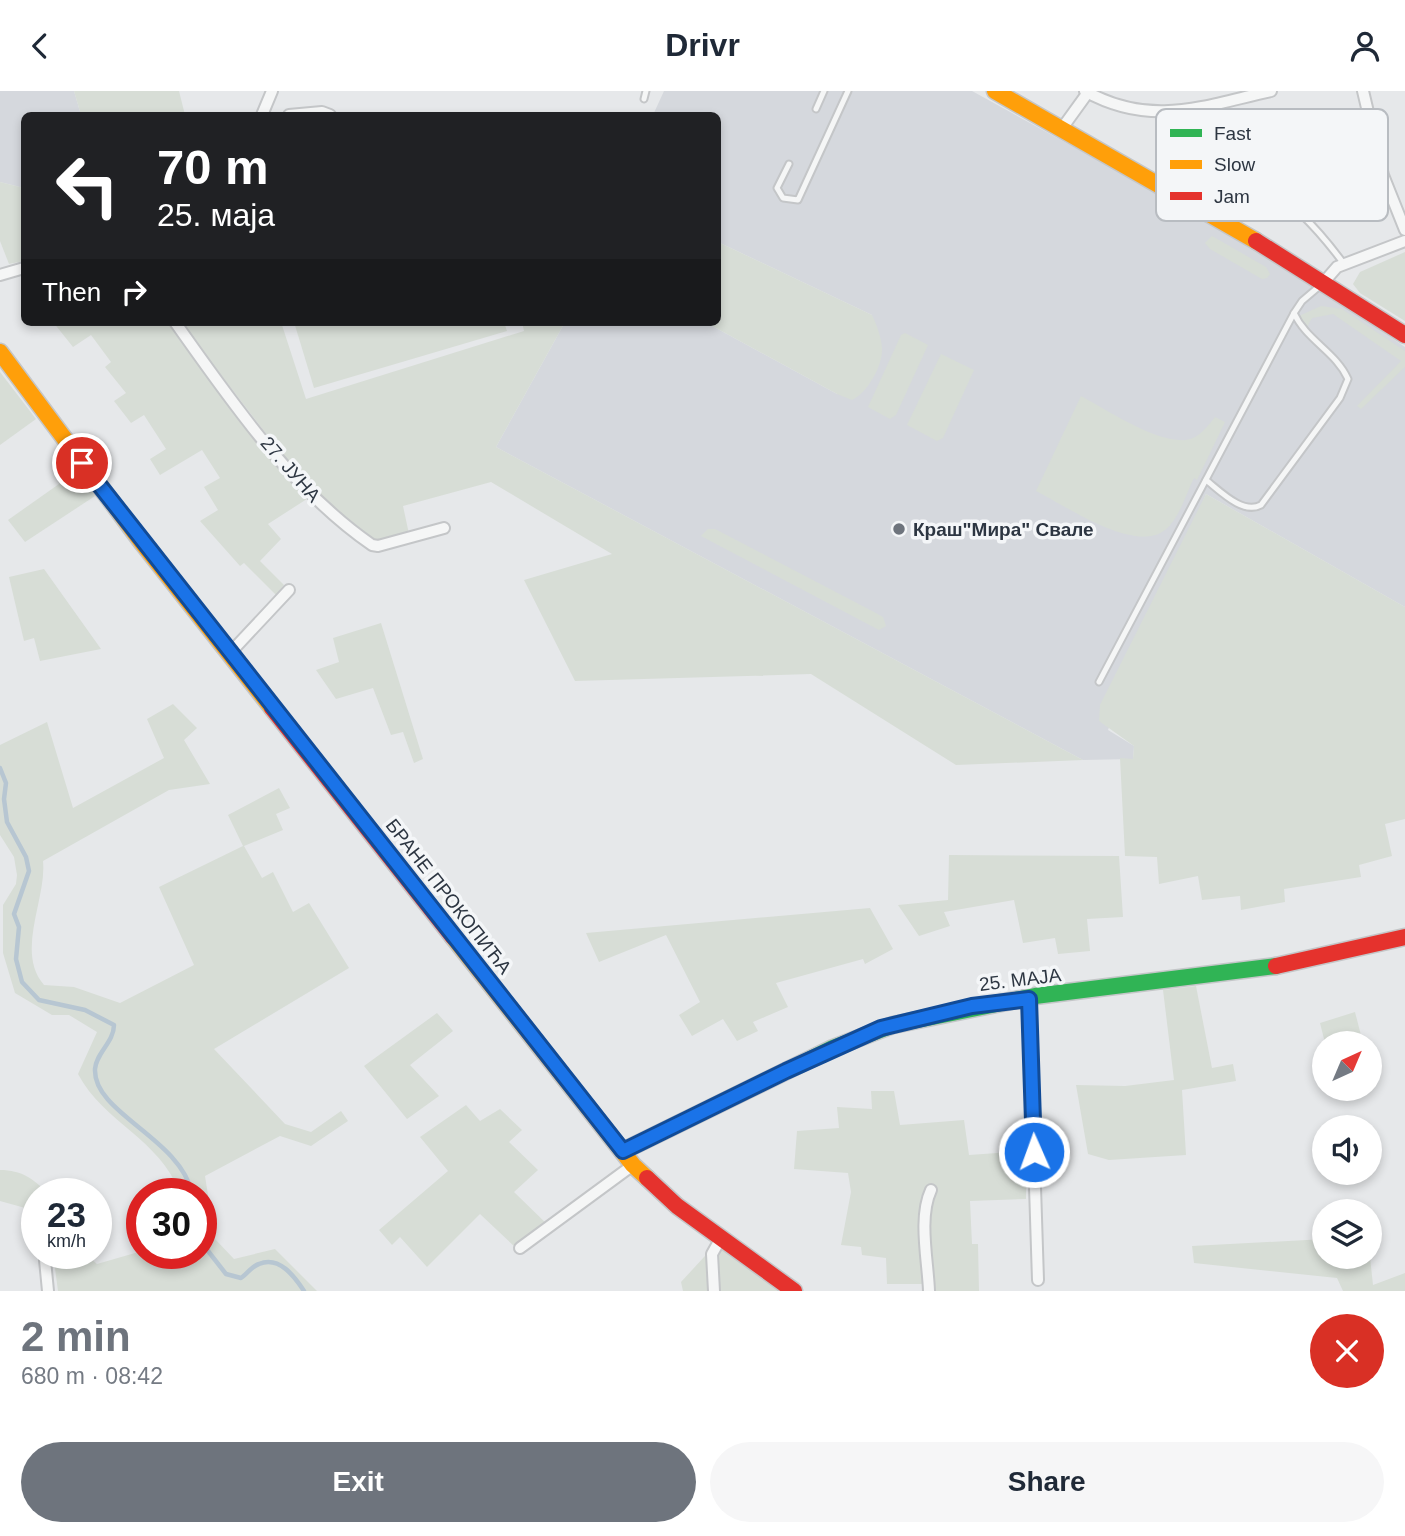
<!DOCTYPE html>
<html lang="en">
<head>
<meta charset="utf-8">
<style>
	:root { --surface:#fff; --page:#f6f6f7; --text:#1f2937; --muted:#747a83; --accent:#6e747d }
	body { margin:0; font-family:Arial,sans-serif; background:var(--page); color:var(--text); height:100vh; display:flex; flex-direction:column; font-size:26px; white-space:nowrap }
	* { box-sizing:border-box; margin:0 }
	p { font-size:23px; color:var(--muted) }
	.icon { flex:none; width:38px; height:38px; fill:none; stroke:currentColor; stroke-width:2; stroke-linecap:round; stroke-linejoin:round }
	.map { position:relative; height:1200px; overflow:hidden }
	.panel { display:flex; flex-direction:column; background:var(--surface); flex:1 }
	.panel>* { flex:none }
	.hud { position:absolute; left:21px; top:21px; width:700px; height:214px; border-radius:10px; box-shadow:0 4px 10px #0003; background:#202124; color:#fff; overflow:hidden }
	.needle { width:46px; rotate:44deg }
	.tools { position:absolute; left:1312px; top:940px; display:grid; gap:14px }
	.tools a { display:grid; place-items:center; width:70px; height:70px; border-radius:50%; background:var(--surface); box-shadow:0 4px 10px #0003; font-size:35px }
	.speed { position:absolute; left:21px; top:1087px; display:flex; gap:14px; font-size:35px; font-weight:700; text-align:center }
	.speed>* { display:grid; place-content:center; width:91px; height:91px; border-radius:50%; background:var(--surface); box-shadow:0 4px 10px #0003; line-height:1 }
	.speed small { font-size:18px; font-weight:400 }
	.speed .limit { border:10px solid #d22; background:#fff; color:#111 }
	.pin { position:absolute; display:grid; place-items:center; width:60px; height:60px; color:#fff; margin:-30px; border:4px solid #fff; border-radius:50%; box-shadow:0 2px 7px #0007 }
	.me { position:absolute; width:77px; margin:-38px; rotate:358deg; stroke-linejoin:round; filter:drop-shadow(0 0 5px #0008) }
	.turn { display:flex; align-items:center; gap:24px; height:147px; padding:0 21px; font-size:32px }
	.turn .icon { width:91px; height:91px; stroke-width:2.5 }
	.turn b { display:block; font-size:49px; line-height:60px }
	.then { display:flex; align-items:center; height:66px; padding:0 21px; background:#0003; gap:14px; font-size:26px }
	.round { display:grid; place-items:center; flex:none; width:74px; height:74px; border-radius:37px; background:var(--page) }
	.overview { display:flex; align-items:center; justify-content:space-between; height:119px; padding:0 21px }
	h1 { font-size:42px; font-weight:800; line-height:52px; color:var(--accent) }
	.cta { display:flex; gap:14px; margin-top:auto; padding:14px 21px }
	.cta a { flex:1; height:80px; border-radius:42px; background:var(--accent); color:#fff; font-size:28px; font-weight:800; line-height:80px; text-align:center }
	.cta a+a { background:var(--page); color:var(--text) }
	header { display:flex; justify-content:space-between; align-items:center; height:91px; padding:0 21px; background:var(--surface); font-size:32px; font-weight:800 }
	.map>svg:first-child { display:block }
	.built { fill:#d5d8dd }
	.green { fill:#d7ddd6 }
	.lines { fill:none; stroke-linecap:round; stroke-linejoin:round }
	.stream { stroke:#b7c6d2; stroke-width:4.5 }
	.lane-casing { stroke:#c4c6c8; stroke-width:9 }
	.street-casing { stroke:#c4c6c8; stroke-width:14 }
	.fast-casing { stroke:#c4c6c8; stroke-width:19 }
	.slow-casing { stroke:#c4c6c8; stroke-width:19 }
	.jam-casing { stroke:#c4c6c8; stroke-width:19 }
	.lane { stroke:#f5f6f6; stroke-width:5 }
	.street { stroke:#f5f6f6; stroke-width:10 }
	.fast { stroke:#30b455; stroke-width:16 }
	.slow { stroke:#ff9f0a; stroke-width:16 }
	.jam { stroke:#e5322d; stroke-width:16 }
	.route-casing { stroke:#114b97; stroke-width:18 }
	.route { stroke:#1a73e8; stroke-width:12 }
	.poi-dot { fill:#6e747d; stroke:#f4f6f8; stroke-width:2.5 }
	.labels { text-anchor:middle; stroke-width:7; stroke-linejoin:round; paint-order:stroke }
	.street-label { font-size:19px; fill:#2d3642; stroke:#f4f6f8 }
	.poi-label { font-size:19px; font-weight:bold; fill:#2d3642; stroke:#f4f6f8; text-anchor:start }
	.key { fill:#f4f6f8; stroke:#b8bcc1; stroke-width:2 }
	.key-label { font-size:19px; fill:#2d3642 }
</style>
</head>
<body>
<header><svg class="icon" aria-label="back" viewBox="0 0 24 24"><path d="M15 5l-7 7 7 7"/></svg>Drivr<svg class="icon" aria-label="person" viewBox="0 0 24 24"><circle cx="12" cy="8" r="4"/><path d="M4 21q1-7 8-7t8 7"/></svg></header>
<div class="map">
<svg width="1405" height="1200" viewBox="0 0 1405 1200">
	<rect width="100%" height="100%" fill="#e6e8ea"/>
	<g class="built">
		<polygon points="0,0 74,0 81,24 24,24 24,97 0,91"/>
		<polygon points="664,0 972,0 1190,120 1324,201 1405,256 1405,516 1206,403 1108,639 1134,655 1133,668 1083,669 496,356 565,231 705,231 837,303 872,224 718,151 718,24 653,24"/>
	</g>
	<g class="green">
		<polygon points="74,0 179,0 185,24 81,24"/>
		<polygon points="0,91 24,97 24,170 9,173 0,150"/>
		<polygon points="1212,145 1266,176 1270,183 1267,187 1262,188 1210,158 1205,152"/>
		<path d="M718 151 872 224C877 235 881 245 882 257 883 275 867 302 852 309L837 303 705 231H718Z"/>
		<polygon points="1405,161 1405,230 1360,202 1353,193 1360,181"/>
		<polygon points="1321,215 1342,218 1405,260 1405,276 1361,318 1357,315 1401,270 1333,223 1312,227 1306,238 1298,231 1301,224"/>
		<polygon points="53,231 118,231 120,234 126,231 170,231 310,406 268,433 281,448 260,470 284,494 276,504 244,472 240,475 200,430 218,419 204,396 220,387 202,359 160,384 150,368 166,358 144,324 131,332 114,310 126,302 105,276 111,271 91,244 73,256"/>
		<polygon points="180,231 281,231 306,308 524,240 522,231 565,231 496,356 1083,669 956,674 811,583 575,590 524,489 612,463 491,391 403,415 409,443 384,449 370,448 343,428 291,375"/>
		<polygon points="294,231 504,231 507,240 314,297"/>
		<polygon points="905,242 928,254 896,324 890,328 868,316 901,244"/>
		<polygon points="941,263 974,279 943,347 937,350 907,334"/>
		<polygon points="0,281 36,328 0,354"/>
		<path d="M1081 305C1107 319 1156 352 1186 349 1198 348 1208 335 1215 326L1225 331 1197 389 1194 387C1186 403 1179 428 1165 439 1135 463 1066 415 1036 400Z"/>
		<polygon points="76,381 95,405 25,451 8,429"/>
		<polygon points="1206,403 1405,516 1405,728 1385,733 1392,765 1359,774 1361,786 1284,798 1285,811 1241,819 1240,805 1202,809 1198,785 1159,793 1157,766 1125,765 1120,667 1133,668 1134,655 1099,630 1100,614"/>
		<polygon points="708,438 715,438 874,521 883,526 886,535 879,539 701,445"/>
		<polygon points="44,478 101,558 40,570 34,547 24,550 9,486"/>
		<polygon points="381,532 423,668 414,672 403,641 391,644 373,597 336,608 316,579 339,571 333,547"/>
		<path d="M173 613 197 637 184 649 210 693 169 699 43 770C47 807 15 861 44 894L74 896 120 912 194 874 159 796 243 755 228 724 279 697 290 717 276 723 283 739 244 755 262 787 273 781 293 821 309 812 349 877 214 958 285 1033 311 1041 341 1020 348 1030 311 1055 280 1045 205 1085 215 1148 234 1168 275 1158 317 1200H58L53 1162H85L97 1173 142 1160 201 1162V1102H180C159 1047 104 1032 78 983L97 941 69 924H52L15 902 3 862V814L16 793 17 784 14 766 0 744V654L47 631 73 717 164 667 147 628Z"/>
		<polygon points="949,764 1119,765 1123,826 1087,828 1090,860 1058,863 1055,847 1023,852 1014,809 944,821 950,835 919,845 898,814 948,809"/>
		<polygon points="870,817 893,858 865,873 863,868 776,892 788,916 753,931 758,940 737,950 723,928 692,945 679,924 700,911 666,844 599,871 586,842"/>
		<polygon points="1196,895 1212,977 1233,973 1236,990 1182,999 1186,1064 1109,1069 1088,1063 1076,994 1125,995 1174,989 1163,899"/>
		<polygon points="1355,921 1363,952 1325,952 1320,932"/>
		<polygon points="437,922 453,940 410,974 439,1005 407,1028 364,975"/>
		<polygon points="871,1000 894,1000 900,1034 964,1029 969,1064 1026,1060 1026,1108 970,1110 972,1153 978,1153 979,1200 923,1200 922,1193 887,1193 886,1167 862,1164 861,1156 841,1154 851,1101 848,1082 794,1078 797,1040 839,1037 837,1016 872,1018"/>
		<polygon points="466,1014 480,1030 500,1018 522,1039 509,1051 538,1079 514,1101 551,1137 516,1157 480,1123 427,1176 400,1146 392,1154 379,1139 448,1080 420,1046"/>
		<path d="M0 1079C22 1079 33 1088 48 1102H37V1140L33 1136 36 1120 0 1110Z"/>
		<polygon points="1325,1148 1325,1166 1370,1166 1373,1194 1405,1182 1405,1200 1343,1200 1337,1187 1194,1172 1192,1155"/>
		<polygon points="716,1153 781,1200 683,1200 681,1191"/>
	</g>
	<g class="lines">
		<g class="stream">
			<path d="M0 677 6 692 4 708 7 731 26 766 29 780 14 823 19 836 16 868 22 891 39 909 85 919 114 934C114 951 96 962 95 978 93 1022 180 1047 192 1102"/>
			<path d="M201 1151 226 1183 241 1187C247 1183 252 1175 259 1173 279 1164 295 1186 304 1200"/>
		</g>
		<g class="lane-casing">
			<g id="lane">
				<polyline points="644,8 646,0"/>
				<polyline points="816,18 824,0"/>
				<polyline points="789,73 777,97 783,107 798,109 848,0"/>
				<path d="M1193 108C1207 103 1230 91 1245 91 1281 93 1324 146 1344 173"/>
				<path d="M1206 389C1220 400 1243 424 1261 414L1340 307 1348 288C1336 261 1306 249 1294 222"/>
				<polyline points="1099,591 1294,222 1302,210 1322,193"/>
			</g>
		</g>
		<g class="street-casing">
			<g id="street">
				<path d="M1085 0C1152 37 1203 15 1271 0"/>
				<polyline points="1363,0 1383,84 1405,139"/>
				<polyline points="262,24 272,0"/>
				<polyline points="289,24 322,21 330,24"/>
				<polyline points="1063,36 1089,0"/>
				<polyline points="0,184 24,177"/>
				<polyline points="1324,191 1337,176 1405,150"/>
				<path d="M175 231C231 310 291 398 372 454L378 455 444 437"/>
				<polyline points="230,562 289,499"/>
				<polyline points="1029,908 1038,1189"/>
				<polyline points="520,1157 633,1074"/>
				<polyline points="45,1169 48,1200"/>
				<polyline points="714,1200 712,1163 721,1147"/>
				<path d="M929 1200C928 1170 918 1127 931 1099"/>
			</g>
		</g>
		<g class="fast-casing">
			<polyline id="fast" points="623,1060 833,957 893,934 1035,905 1276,875"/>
		</g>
		<g class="slow-casing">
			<g id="slow">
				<polyline points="995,0 1256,150"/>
				<polyline points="0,261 143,453 272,617"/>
				<polyline points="453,846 633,1074 647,1087"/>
			</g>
		</g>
		<g class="jam-casing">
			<g id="jam">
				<polyline points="1256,150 1405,244"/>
				<polyline points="272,617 453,846"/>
				<polyline points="1276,875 1405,846"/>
				<polyline points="647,1087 677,1115 794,1200"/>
			</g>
		</g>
		<use href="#lane" class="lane"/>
		<use href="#street" class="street"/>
		<use href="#fast" class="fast"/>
		<use href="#slow" class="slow"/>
		<use href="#jam" class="jam"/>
	</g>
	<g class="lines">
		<g class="route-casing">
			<polyline id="route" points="82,372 623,1060 786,980 881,937 972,915 1029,908 1034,1061"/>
		</g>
		<use href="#route" class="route"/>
	</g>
	<circle class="poi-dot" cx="899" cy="438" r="7"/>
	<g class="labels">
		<g class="street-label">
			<text transform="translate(291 378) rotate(49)" y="7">27. ЈУНА</text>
			<text transform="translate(449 805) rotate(52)" y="7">БРАНЕ ПРОКОПИЋА</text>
			<text transform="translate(1020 888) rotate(-7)" y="7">25. МАЈА</text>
		</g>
		<g class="poi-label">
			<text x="913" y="445">Краш"Мира" Свале</text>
		</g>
	</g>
	<rect x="1156" y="18" width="232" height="112" rx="10" class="key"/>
	<rect x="1170" y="38" width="32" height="8" fill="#30b455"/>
	<rect x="1170" y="69" width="32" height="9" fill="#ff9f0a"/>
	<rect x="1170" y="101" width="32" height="8" fill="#e5322d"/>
	<g class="key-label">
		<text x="1214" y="49">Fast</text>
		<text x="1214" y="80">Slow</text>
		<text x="1214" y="112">Jam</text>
	</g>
</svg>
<div class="tools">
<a><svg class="needle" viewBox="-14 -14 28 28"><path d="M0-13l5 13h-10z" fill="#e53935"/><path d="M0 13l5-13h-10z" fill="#747a83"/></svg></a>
<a><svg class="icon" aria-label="sound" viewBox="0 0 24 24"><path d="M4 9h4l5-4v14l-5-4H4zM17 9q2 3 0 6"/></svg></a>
<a><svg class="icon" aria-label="layers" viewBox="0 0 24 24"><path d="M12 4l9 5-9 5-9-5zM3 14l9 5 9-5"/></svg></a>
</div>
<div class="speed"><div>23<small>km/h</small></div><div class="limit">30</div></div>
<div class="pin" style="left:82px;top:372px;background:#d93025"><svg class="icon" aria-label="arrive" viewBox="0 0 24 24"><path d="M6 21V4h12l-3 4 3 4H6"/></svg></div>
<svg class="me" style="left:1034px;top:1061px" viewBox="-20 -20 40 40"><circle r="17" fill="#1a73e8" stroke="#fff" stroke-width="3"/><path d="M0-11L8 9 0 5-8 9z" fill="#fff"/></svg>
<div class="hud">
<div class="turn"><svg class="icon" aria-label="left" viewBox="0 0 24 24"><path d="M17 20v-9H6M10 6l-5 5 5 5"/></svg><div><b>70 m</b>25. маја</div></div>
<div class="then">Then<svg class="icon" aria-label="right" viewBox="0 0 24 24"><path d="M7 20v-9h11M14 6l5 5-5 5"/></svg></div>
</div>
</div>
<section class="panel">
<div class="overview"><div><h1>2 min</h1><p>680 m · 08:42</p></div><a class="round" style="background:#d93025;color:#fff"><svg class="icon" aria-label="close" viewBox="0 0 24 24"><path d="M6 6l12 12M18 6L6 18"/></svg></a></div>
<div class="cta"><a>Exit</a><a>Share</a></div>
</section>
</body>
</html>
